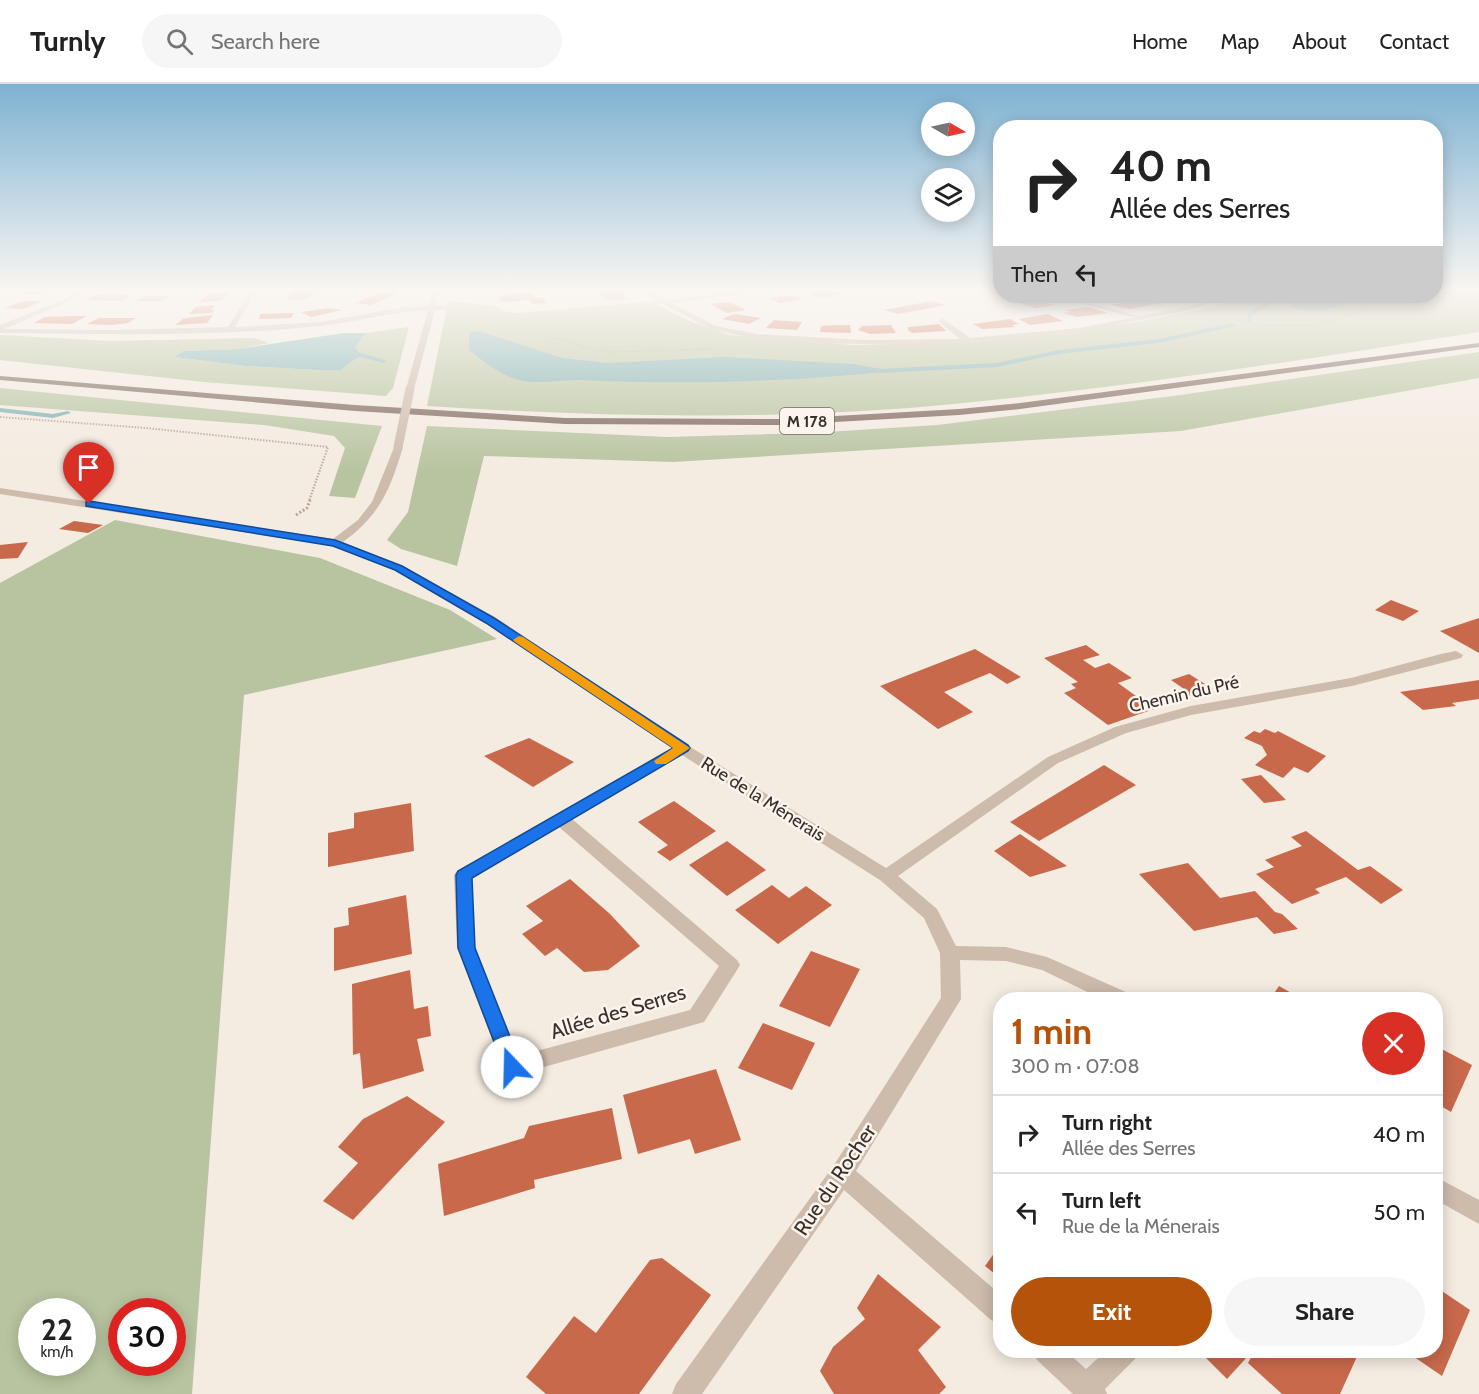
<!DOCTYPE html>
<html lang="en">
<head>
<meta charset="utf-8">
<style>
	:root { --surface:#fff; --page:#f6f6f6; --text:#222; --muted:#767676; --line:#e0e0e0; --accent:#b45309 }
	body { margin:0; font-family:Cabin,sans-serif; background:var(--page); color:var(--text); height:100vh; display:flex; flex-direction:column; font-size:22px; white-space:nowrap }
	* { box-sizing:border-box; margin:0 }
	p { font-size:20px; color:var(--muted) }
	.icon { flex:none; width:33px; height:33px; fill:none; stroke:currentColor; stroke-width:2; stroke-linecap:round; stroke-linejoin:round }
	.map { position:relative; flex:1; overflow:hidden }
	.panel { position:absolute; left:993px; top:908px; width:450px; height:366px; display:flex; flex-direction:column; background:var(--surface); border-radius:24px; box-shadow:0 3px 15px #0003 }
	.panel>* { flex:none }
	.hud { position:absolute; left:993px; top:36px; width:450px; height:183px; border-radius:24px; box-shadow:0 3px 15px #0003; background:#fff; color:var(--text); overflow:hidden }
	.needle { width:39px; rotate:99deg }
	.buttons { position:absolute; left:921px; top:18px; display:grid; gap:12px }
	.buttons a { display:grid; place-items:center; width:54px; height:54px; border-radius:50%; background:var(--surface); box-shadow:0 3px 15px #0003; font-size:30px }
	.speed { position:absolute; left:18px; top:1214px; display:flex; gap:12px; font-size:30px; font-weight:700; text-align:center }
	.speed>* { display:grid; place-content:center; width:78px; height:78px; border-radius:50%; background:var(--surface); box-shadow:0 3px 15px #0003; line-height:1 }
	.speed small { font-size:15px; font-weight:400 }
	.speed .limit { border:9px solid #d22; background:#fff; color:#111 }
	.pin { position:absolute; display:grid; place-items:center; width:51px; height:51px; color:#fff; margin:-62px -26px; border-radius:50% 50% 50% 0; rotate:-45deg; box-shadow:0 0 6px #0007 }
	.pin .icon { rotate:45deg }
	.me { position:absolute; width:66px; margin:-33px; rotate:339deg; stroke-linejoin:round; filter:drop-shadow(0 0 4px #0008) }
	.turn { display:flex; align-items:center; gap:21px; height:126px; padding:0 18px; font-size:27px }
	.turn .icon { width:78px; height:78px; stroke-width:2.5 }
	.turn b { display:block; font-size:42px; line-height:51px }
	.then { display:flex; align-items:center; height:57px; padding:0 18px; background:#0003; gap:12px; font-size:22px }
	.round { display:grid; place-items:center; flex:none; width:63px; height:63px; border-radius:32px; background:var(--page) }
	.headline { display:flex; align-items:center; justify-content:space-between; height:102px; padding:0 18px }
	h1 { font-size:36px; font-weight:800; line-height:45px; color:var(--accent) }
	.button { display:flex; gap:12px; margin-top:auto; padding:12px 18px }
	.button a { flex:1; height:69px; border-radius:36px; background:var(--accent); color:#fff; font-size:24px; font-weight:800; line-height:69px; text-align:center }
	.button a+a { background:var(--page); color:var(--text) }
	ul { padding:0; list-style:none }
	li { display:flex; align-items:center; gap:18px; height:78px; padding:0 18px; border-top:2px solid var(--line) }
	li div { flex:1 }
	li b { display:block; font-size:22px }
	li em { font-style:normal }
	header { display:flex; align-items:center; gap:36px; box-sizing:border-box; height:84px; padding:0 30px; background:var(--surface); border-bottom:2px solid var(--line) }
	header strong { font-size:28px }
	nav { display:flex; gap:33px; margin-inline-start:auto; font-size:21px }
	.search { width:420px; height:54px; background:var(--page); display:flex; align-items:center; gap:15px; box-sizing:border-box; padding:0 21px; border-radius:33px; color:var(--muted); font-size:22px }
	.map>svg:first-child { display:block }
	.green { fill:#b8c4a0; fill-rule:evenodd }
	.water { fill:#7fb0b2 }
	.lines { fill:none; stroke-linecap:round; stroke-linejoin:round }
	.stream { fill:#7fb0b2; fill-rule:evenodd }
	.building { fill:#c8694b }
	.path-far2 { stroke:#b9a596; stroke-width:1.5; stroke-dasharray:1.5 1.5; stroke-linecap:butt }
	.path-far1 { stroke:#b9a596; stroke-width:2; stroke-dasharray:1.5 1.5; stroke-linecap:butt }
	.path { stroke:#b9a596; stroke-width:3; stroke-dasharray:2 2; stroke-linecap:butt }
	.lane { fill:#cdbbac; fill-rule:evenodd }
	.street { fill:#cdbbac; fill-rule:evenodd }
	.primary { fill:#7d675c; fill-rule:evenodd }
	.street-bridge { stroke:#cdbbac; stroke-width:9 }
	.route { fill:#1a73e8; stroke:#114b97; stroke-width:1.5 }
	.slow { fill:#f59e0b }
	.labels { text-anchor:middle; stroke-width:5; stroke-linejoin:round; paint-order:stroke }
	.shield { fill:#fbf5ee; stroke:#756b66; stroke-width:1.5 }
	.shield-label { font-size:16px; font-weight:bold; fill:#3b302b }
	.street-label { font-size:18px; fill:#3b302b; stroke:#fbf5ee }
	.near-street-label { font-size:21px; fill:#3b302b; stroke:#fbf5ee }
</style>
</head>
<body>
<header>
<strong>Turnly</strong>
<div class="search"><svg class="icon" aria-label="search" viewBox="0 0 24 24"><circle cx="10" cy="10" r="6"/><path d="M15 15l6 6"/></svg>Search here</div>
<nav><a>Home</a><a>Map</a><a>About</a><a>Contact</a></nav>
</header>
<div class="map">
<svg width="1479" height="1310" viewBox="0 0 1479 1310">
	<rect width="100%" height="100%" fill="#f4ebe1"/>
	<g class="green">
		<path d="M1436 204H1479V248C1304 276 1129 303 953 320 779 337 601 333 427 322L448 217 496 222 510 232 657 221 690 237 730 251 853 261 976 258 1131 239 1212 223 1241 212H1436Z"/>
		<polygon points="409,243 393,304 386,312 204,298 0,276 0,251 110,257 255,254 269,259 238,265 183,267 175,273 245,282 316,286 355,263 366,249"/>
		<polygon points="1479,268 1479,294 1181,347 673,378 484,372 457,482 401,465 387,456 408,428 427,342 668,353 810,349 937,341 1173,312"/>
		<polygon points="0,304 382,342 355,414 329,412 345,364 334,352 264,341 0,321"/>
		<path d="M115 436 320 474 450 526 497 555 244 611 192 1310H0V499ZM32 1227H82V1278H32ZM122 1227H172V1278H122Z"/>
	</g>
	<g class="water">
		<path d="M1299 212H1357C1328 228 1325 230 1291 224V218Z"/>
		<path d="M479 247 562 274 608 279 724 273 853 280 893 287C789 298 683 301 579 296 561 296 541 300 524 297 503 294 485 278 469 266V248Z"/>
		<polygon points="344,249 366,249 355,263 361,271 340,286 316,286 245,282 174,273 183,267 238,265"/>
	</g>
	<g class="lines">
		<g class="stream">
			<polygon points="1279,212 1284,212 1252,231 1251,238 1247,238 1248,229"/>
			<polygon points="1234,239 1236,242 1158,259 1059,270 997,283 879,289 876,287 879,285 997,279 1059,266 1158,255"/>
			<polygon points="361,269 385,276 386,277 383,279 361,273 347,273 344,271 347,269"/>
			<polygon points="0,324 53,330 68,327 71,329 53,334 0,328"/>
		</g>
	</g>
	<g class="building">
		<polygon points="34,204 52,204 41,210 24,210"/>
		<polygon points="974,204 997,205 1000,206 1000,212 1021,212 1010,215"/>
		<polygon points="832,205 845,209 822,214 809,210"/>
		<polygon points="622,206 626,215 606,216 598,208"/>
		<polygon points="292,207 313,207 311,209 316,210 306,215 286,216"/>
		<polygon points="395,208 394,211 371,221 355,219 379,209"/>
		<polygon points="210,209 231,209 220,217 199,218"/>
		<polygon points="515,209 533,210 536,214 542,213 546,219 533,220 530,216 526,216 504,218 501,218 498,213"/>
		<polygon points="95,211 122,210 120,211 131,211 122,217 85,216"/>
		<polygon points="793,211 803,215 780,219 769,214"/>
		<polygon points="144,212 170,212 161,217 136,217"/>
		<polygon points="1158,212 1176,216 1130,225 1111,221"/>
		<polygon points="1028,214 1039,217 1056,221 1035,224 1014,217"/>
		<polygon points="23,217 43,217 23,225 5,224"/>
		<polygon points="931,217 946,221 898,230 884,226"/>
		<polygon points="729,218 746,226 727,229 710,220"/>
		<polygon points="215,221 211,226 215,226 212,229 189,230 196,223"/>
		<polygon points="1088,223 1108,229 1077,233 1063,229 1070,228 1065,226"/>
		<polygon points="328,224 342,226 311,233 301,228"/>
		<polygon points="294,229 291,234 259,235 260,230"/>
		<polygon points="735,230 761,234 749,240 722,235"/>
		<polygon points="1048,230 1063,237 1030,241 1019,235"/>
		<polygon points="213,231 207,239 175,241 183,235 178,235"/>
		<polygon points="72,232 87,232 72,240 34,239 45,233"/>
		<polygon points="99,234 136,234 128,239 112,241 87,240"/>
		<polygon points="1010,235 1019,240 1012,241 1015,243 982,245 973,240"/>
		<polygon points="774,236 802,238 797,246 766,244"/>
		<polygon points="939,240 946,247 912,249 908,246 908,243"/>
		<polygon points="839,241 850,241 851,249 820,248 821,242"/>
		<polygon points="891,241 896,249 870,250 858,246 862,242"/>
		<polygon points="74,437 103,441 88,449 59,445"/>
		<polygon points="28,458 18,474 0,475 0,461"/>
		<polygon points="1391,516 1419,527 1403,537 1375,526"/>
		<polygon points="1479,534 1479,569 1440,547"/>
		<polygon points="1086,561 1100,571 1083,576 1095,584 1109,579 1132,594 1118,599 1154,625 1108,641 1064,609 1076,604 1071,600 1078,598 1044,574"/>
		<polygon points="975,565 1021,593 1007,600 990,589 944,608 973,628 938,645 880,602"/>
		<polygon points="1189,590 1213,605 1194,612 1191,610 1188,614 1176,612 1174,607 1184,605 1171,596"/>
		<polygon points="1479,596 1479,615 1452,619 1456,622 1423,626 1400,608"/>
		<polygon points="1265,645 1275,649 1278,647 1326,672 1308,689 1294,683 1283,694 1255,681 1267,671 1262,662 1244,654 1254,647 1260,649"/>
		<polygon points="529,654 574,678 533,703 484,672"/>
		<polygon points="1104,681 1136,701 1039,757 1010,738"/>
		<polygon points="1261,691 1286,716 1264,719 1241,695"/>
		<polygon points="674,717 716,747 670,777 657,768 668,761 638,738"/>
		<polygon points="411,719 414,767 328,783 328,749 354,744 354,729"/>
		<polygon points="1306,747 1358,786 1370,782 1403,806 1381,820 1346,793 1315,805 1320,809 1292,820 1256,790 1274,783 1265,776 1302,762 1291,753"/>
		<polygon points="1020,750 1067,782 1030,793 994,767"/>
		<polygon points="727,757 766,786 727,812 689,781"/>
		<polygon points="1188,779 1220,814 1255,807 1275,828 1282,830 1298,845 1274,850 1257,833 1194,847 1139,790"/>
		<polygon points="570,795 610,830 640,862 608,886 584,888 557,864 545,872 522,850 543,837 526,822"/>
		<polygon points="772,801 789,814 806,802 832,821 778,860 735,826"/>
		<polygon points="406,811 412,870 334,887 334,844 349,841 348,824"/>
		<polygon points="811,867 860,885 830,943 779,922"/>
		<polygon points="410,886 414,925 428,922 431,952 417,955 424,987 363,1005 360,969 353,971 352,900"/>
		<polygon points="1279,902 1302,915 1270,915"/>
		<polygon points="763,939 815,959 792,1006 738,984"/>
		<polygon points="1436,962 1472,981 1451,1028 1436,1019"/>
		<polygon points="716,985 741,1056 695,1070 690,1055 638,1070 623,1011"/>
		<polygon points="407,1012 445,1038 353,1136 323,1117 358,1079 338,1063 363,1035"/>
		<polygon points="612,1024 622,1075 534,1096 535,1104 444,1132 438,1080 524,1054 529,1042"/>
		<polygon points="1000,1161 1000,1194 985,1182"/>
		<polygon points="662,1174 711,1211 639,1310 546,1310 526,1293 574,1232 596,1249 650,1176"/>
		<polygon points="878,1190 941,1243 918,1266 946,1303 939,1310 834,1310 820,1287 833,1263 865,1235 857,1224"/>
		<polygon points="1436,1203 1470,1226 1442,1292 1404,1266 1436,1266"/>
		<polygon points="1198,1266 1241,1266 1248,1272 1227,1295"/>
		<polygon points="1255,1266 1360,1266 1340,1310 1282,1310 1248,1279"/>
	</g>
	<g class="lines">
		<g class="path-far2">
			<path d="M1222 234C1289 247 1327 247 1387 212"/>
			<polyline points="542,250 591,265 610,268 712,265"/>
		</g>
		<polyline class="path-far1" points="0,333 146,344 328,363 309,417"/>
		<polyline class="path" points="296,431 307,424 310,416"/>
		<polygon class="lane" points="1056,212 1065,212 1146,234 1142,236"/>
		<g class="street">
			<path d="M80 204H88L67 218 4 245 116 246 228 243 252 204H258L235 243 321 238 404 223 429 222 432 204H438L436 222 455 221 517 229 657 217 640 204H648L665 216 767 204H790L671 219 716 242 757 250 864 256 960 255 939 238 942 234 970 254 1079 244 1181 224 1225 212H1233L1182 228 1079 248 1024 255 916 261 814 259 746 253 711 245 663 220 517 233 455 225 435 226 414 305 410 308 406 305 428 226C391 228 356 238 320 242 214 253 106 250 0 249V241L63 216Z"/>
			<path d="M395 361 403 363C390 406 380 431 343 458L402 482 495 533 671 651 886 784 1048 673 1115 643 1191 622 1351 594 1441 570 1456 567 1463 571 1461 574 1352 602 1191 631 1126 649 1058 679 898 792 937 825 956 862 1006 863 1047 873 1128 909 1131 915H1102L1042 886 1006 877 960 876 961 915 856 1087 1000 1210V1240L991 1236 844 1106 702 1310H672L676 1300 834 1081 941 914 940 869 924 834 880 796 682 671 572 735 737 876 740 881 737 886 704 938 512 992 505 989 457 863 454 791 457 787 672 664 485 539 394 486 332 462 0 410V404L333 455 358 436 372 418ZM559 743 719 882 690 926 518 972 475 863 472 794Z"/>
			<polygon points="1436,1093 1479,1116 1479,1140 1436,1116"/>
			<polygon points="1032,1266 1065,1266 1086,1285 1107,1266 1139,1266 1135,1275 1105,1305 1107,1310 1073,1310 1036,1275"/>
		</g>
		<polygon class="primary" points="1479,259 1479,263 1020,325 959,331 782,341 565,340 355,327 0,296 0,292 355,321 565,334 782,335 959,325 1020,319"/>
		<polyline class="street-bridge" points="398,363 410,305"/>
	</g>
	<linearGradient id="sky" x2="0" y2="1"><stop stop-color="#7eb2d2"/><stop offset="0.53" stop-color="#faf6f2"/><stop offset="1" stop-color="#faf6f2" stop-opacity="0"/></linearGradient>
	<rect width="1479" height="388" fill="url(#sky)"/>
	<polygon class="route" points="89,417 335,456 402,482 494,534 688,661 690,664 688,667 472,794 475,864 522,983 519,989 512,991 506,989 458,864 456,791 458,787 673,664 486,539 395,486 333,462 86,422 86,418"/>
	<polygon class="slow" points="519,552 523,553 690,664 666,680 656,680 654,677 673,664 515,558 513,556"/>
	<g class="labels">
		<rect class="shield" x="780" y="324" width="54" height="26" rx="4.5"/>
		<g class="shield-label">
			<text x="807" y="343">M 178</text>
		</g>
		<g class="street-label">
			<text transform="translate(1184 610) rotate(-13)" y="6">Chemin du Pré</text>
			<text transform="translate(763 715) rotate(32)" y="6">Rue de la Ménerais</text>
		</g>
		<g class="near-street-label">
			<text transform="translate(618 928) rotate(-17)" y="7">Allée des Serres</text>
			<text transform="translate(835 1096) rotate(-56)" y="7">Rue du Rocher</text>
		</g>
	</g>
</svg>
<div class="buttons">
<a><svg class="needle" viewBox="-14 -14 28 28"><path d="M0-13l5 13h-10z" fill="#e53935"/><path d="M0 13l5-13h-10z" fill="#767676"/></svg></a>
<a><svg class="icon" aria-label="layers" viewBox="0 0 24 24"><path d="M12 4l9 5-9 5-9-5zM3 14l9 5 9-5"/></svg></a>
</div>
<div class="speed"><div>22<small>km/h</small></div><div class="limit">30</div></div>
<div class="pin" style="left:89px;top:420px;background:#d93025"><svg class="icon" aria-label="arrive" viewBox="0 0 24 24"><path d="M6 21V4h12l-3 4 3 4H6"/></svg></div>
<svg class="me" style="left:512px;top:983px" viewBox="-20 -20 40 40"><circle r="19" fill="#fff"/><path d="M0-13L10 11 0 6-10 11z" fill="#1a73e8"/></svg>
<div class="hud">
<div class="turn"><svg class="icon" aria-label="right" viewBox="0 0 24 24"><path d="M7 20v-9h11M14 6l5 5-5 5"/></svg><div><b>40 m</b>Allée des Serres</div></div>
<div class="then">Then<svg class="icon" aria-label="left" viewBox="0 0 24 24"><path d="M17 20v-9H6M10 6l-5 5 5 5"/></svg></div>
</div>
<section class="panel">
<div class="headline"><div><h1>1 min</h1><p>300 m · 07:08</p></div><a class="round" style="background:#d93025;color:#fff"><svg class="icon" aria-label="close" viewBox="0 0 24 24"><path d="M6 6l12 12M18 6L6 18"/></svg></a></div>
<ul>
<li><svg class="icon" aria-label="right" viewBox="0 0 24 24"><path d="M7 20v-9h11M14 6l5 5-5 5"/></svg><div><b>Turn right</b><p>Allée des Serres</p></div><em>40 m</em></li>
<li><svg class="icon" aria-label="left" viewBox="0 0 24 24"><path d="M17 20v-9H6M10 6l-5 5 5 5"/></svg><div><b>Turn left</b><p>Rue de la Ménerais</p></div><em>50 m</em></li>
</ul>
<div class="button"><a>Exit</a><a>Share</a></div>
</section>
</div>
</body>
</html>
